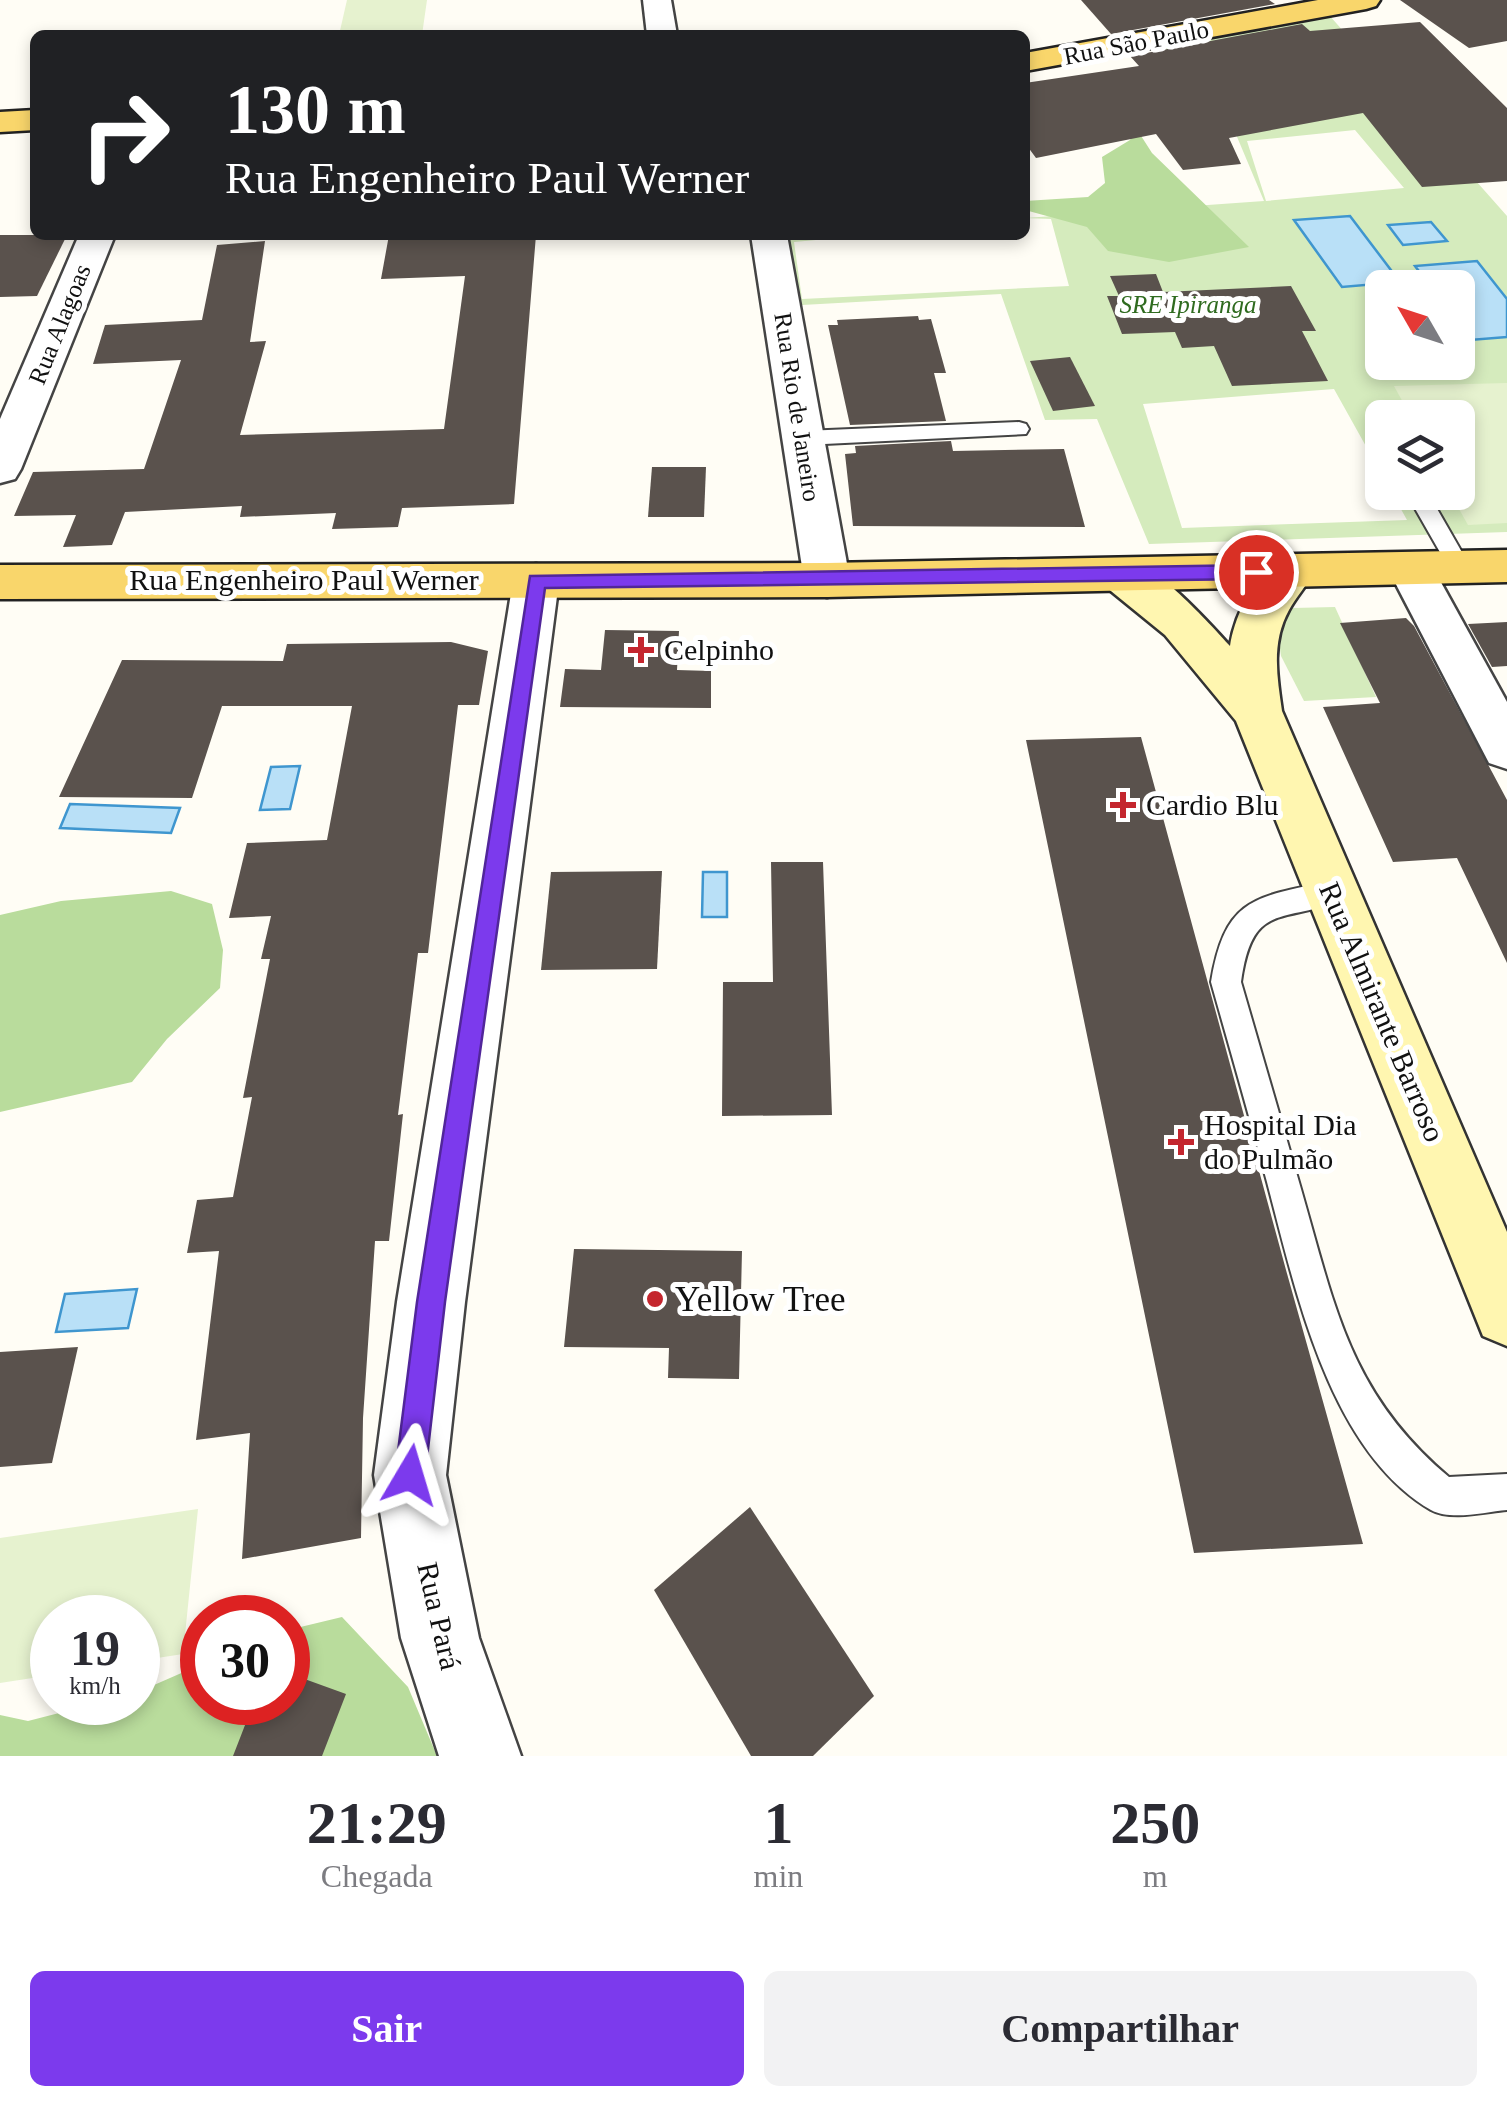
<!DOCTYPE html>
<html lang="pt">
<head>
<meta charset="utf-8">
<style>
	:root { --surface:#fff; --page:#f2f2f3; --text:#2b2b33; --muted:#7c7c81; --accent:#7c3aed }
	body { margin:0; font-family:Georgia,serif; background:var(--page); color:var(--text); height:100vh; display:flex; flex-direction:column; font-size:38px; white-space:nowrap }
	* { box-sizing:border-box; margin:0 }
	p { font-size:32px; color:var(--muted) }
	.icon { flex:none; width:55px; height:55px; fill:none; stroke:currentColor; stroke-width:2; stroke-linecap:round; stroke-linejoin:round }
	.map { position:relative; height:1756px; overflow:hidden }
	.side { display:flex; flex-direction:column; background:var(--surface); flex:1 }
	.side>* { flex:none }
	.banner { position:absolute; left:30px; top:30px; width:1000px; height:210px; border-radius:15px; box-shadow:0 5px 15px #0003; background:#202124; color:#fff; overflow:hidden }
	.needle { width:65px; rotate:309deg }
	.controls { position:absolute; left:1365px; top:270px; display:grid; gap:20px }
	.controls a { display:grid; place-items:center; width:110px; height:110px; border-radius:15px; background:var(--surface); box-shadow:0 5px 15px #0003; font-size:50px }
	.speed { position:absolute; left:30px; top:1595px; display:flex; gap:20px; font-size:50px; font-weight:700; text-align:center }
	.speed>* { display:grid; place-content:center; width:130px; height:130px; border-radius:50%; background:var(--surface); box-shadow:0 5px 15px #0003; line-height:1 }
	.speed small { font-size:25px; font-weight:400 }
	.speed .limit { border:15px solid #d22; background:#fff; color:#111 }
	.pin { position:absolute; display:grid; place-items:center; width:85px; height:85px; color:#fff; margin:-42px; border:5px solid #fff; border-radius:50%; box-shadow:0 2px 10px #0007 }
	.me { position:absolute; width:110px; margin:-55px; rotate:7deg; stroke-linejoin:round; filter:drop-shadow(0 0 8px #0008) }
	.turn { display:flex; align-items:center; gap:35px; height:210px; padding:0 30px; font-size:45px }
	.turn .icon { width:130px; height:130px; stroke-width:2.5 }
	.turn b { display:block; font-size:70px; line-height:85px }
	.eta { display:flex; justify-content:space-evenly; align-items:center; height:170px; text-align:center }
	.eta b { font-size:60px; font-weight:800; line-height:70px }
	.primary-button { display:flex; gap:20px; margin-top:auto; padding:20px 30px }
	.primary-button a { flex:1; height:115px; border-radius:15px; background:var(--accent); color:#fff; font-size:40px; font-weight:800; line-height:115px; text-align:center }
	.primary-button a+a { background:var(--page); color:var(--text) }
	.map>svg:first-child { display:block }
	.green { fill:#d5ebbd; fill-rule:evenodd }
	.forest { fill:#b9dc9c }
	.pitch { fill:#e6f2cf }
	.water { fill:#b9e0f7; stroke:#3f96cf; stroke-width:2.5 }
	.building { fill:#5a524d }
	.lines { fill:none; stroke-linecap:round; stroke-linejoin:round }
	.service-casing { stroke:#444; stroke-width:4 }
	.minor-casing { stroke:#444; stroke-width:5 }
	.tertiary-casing { stroke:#444; stroke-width:5 }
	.secondary-casing { stroke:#333; stroke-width:5 }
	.primary-casing { stroke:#222; stroke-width:5 }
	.service { fill:#fff; fill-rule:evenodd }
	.minor { fill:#fff; fill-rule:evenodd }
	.tertiary { fill:#fff; fill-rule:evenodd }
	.secondary { fill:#fff6b0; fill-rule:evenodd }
	.primary { fill:#f9d66b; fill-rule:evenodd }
	.route { fill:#7c3aed; stroke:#51269a; stroke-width:2.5 }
	.poi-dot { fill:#c4262e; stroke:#fff; stroke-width:4 }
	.labels { text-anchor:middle; stroke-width:10; stroke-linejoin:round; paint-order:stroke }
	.far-street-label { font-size:25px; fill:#111; stroke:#fff }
	.far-park-label { font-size:25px; font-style:italic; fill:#2f6b1f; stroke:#fff }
	.street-label { font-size:30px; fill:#111; stroke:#fff }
	.poi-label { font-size:30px; fill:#111; stroke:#fff; text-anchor:start }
	.near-poi-label { font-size:35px; fill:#111; stroke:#fff; text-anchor:start }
</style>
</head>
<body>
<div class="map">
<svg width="1507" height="1756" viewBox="0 0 1507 1756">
	<rect width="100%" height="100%" fill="#fffdf5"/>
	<g class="green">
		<path d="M1329 15 1507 216V532L1149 544 1097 419 1045 420 1001 294 802 305 787 235H871L794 242 802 299 1069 286 1051 219 1025 218 1264 201 1227 113 1162 44ZM1355 130 1404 188 1266 201 1247 141ZM1382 288H1458V362H1382ZM1334 389 1382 475V418H1458V492L1392 493 1407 520 1182 528 1143 404Z"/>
		<polygon points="1335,607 1376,697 1304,701 1281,656 1276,621 1293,608"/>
	</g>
	<g class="forest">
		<polygon points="1136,128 1152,153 1249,247 1169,262 1108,251 1087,227 1025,210 1025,201 1088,197 1105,183 1102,157 1130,140"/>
		<polygon points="171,891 212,904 223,950 220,988 167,1039 132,1082 0,1112 0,915 61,901"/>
		<polygon points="342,1617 408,1687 437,1756 0,1756 0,1715 28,1721 98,1703 138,1702 138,1692 202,1664 202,1702 288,1702 288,1630"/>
	</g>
	<g class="pitch">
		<polygon points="347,0 427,0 422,35 339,35"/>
		<polygon points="1507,383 1507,523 1468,525 1450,493 1458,492 1458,418 1411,417 1394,386"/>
		<polygon points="198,1509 183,1654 138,1661 138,1618 52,1618 52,1675 0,1683 0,1538"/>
	</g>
	<g class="water">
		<polygon points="1350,216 1400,282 1342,287 1294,220"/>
		<polygon points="1431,222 1447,241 1403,245 1388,225"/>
		<polygon points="1477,261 1507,299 1507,337 1470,340 1464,331 1458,332 1458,288 1431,287 1415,266"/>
		<polygon points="300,766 290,809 260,810 271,767"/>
		<polygon points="70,804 180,808 171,833 60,828"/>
		<polygon points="703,872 727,872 727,917 702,917"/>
		<polygon points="137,1289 128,1328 56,1332 65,1294"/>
	</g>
	<g class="building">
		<polygon points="1081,0 1269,0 1275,4 1111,34"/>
		<polygon points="1400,0 1507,0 1507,41 1469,48"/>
		<polygon points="1420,22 1507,108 1507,181 1422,187 1363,113 1229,138 1241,164 1183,170 1156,134 1036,158 1025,143 1025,83 1139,66 1130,56 1302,24 1310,31"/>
		<polygon points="0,235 67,235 37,296 0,297"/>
		<polygon points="389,235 536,235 514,504 402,508 398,527 332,529 336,513 240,517 242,506 125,512 112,545 63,547 76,515 14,516 33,472 144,469 181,360 93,364 105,325 202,320 217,245 265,241 250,342 266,341 240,435 444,429 465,276 381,279"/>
		<polygon points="1156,274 1163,292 1291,286 1316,331 1302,331 1328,381 1232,386 1214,346 1182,348 1175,332 1122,334 1107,296 1119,296 1110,276"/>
		<polygon points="918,316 919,320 931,319 946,373 934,373 946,421 850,425 828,325 838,325 837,320"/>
		<polygon points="1070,357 1095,406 1053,411 1030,361"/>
		<polygon points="951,441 953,451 1064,449 1085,527 853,526 845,454 856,453 855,446"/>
		<polygon points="652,467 706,467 704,517 648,517"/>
		<polygon points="1406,618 1414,626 1507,800 1507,963 1457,858 1393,862 1323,707 1380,703 1340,623"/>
		<polygon points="1507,622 1507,666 1492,667 1468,624"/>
		<polygon points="605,630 679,631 677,670 711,671 711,708 560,707 565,669 601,670"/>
		<polygon points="451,642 488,651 479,705 458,705 428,953 418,953 398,1115 403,1114 389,1241 375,1241 363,1418 361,1538 242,1559 250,1433 196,1440 219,1251 187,1253 197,1200 233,1197 252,1097 243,1098 270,959 261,959 271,916 229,918 247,843 327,840 352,706 222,706 192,798 59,797 122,660 283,661 287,644"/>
		<polygon points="1141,737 1286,1270 1363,1544 1194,1553 1026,740"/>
		<polygon points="771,862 823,862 832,1115 722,1116 723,982 773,982"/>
		<polygon points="662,871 657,969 541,970 551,872"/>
		<polygon points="574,1249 742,1251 739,1379 668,1378 669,1348 564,1347"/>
		<polygon points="78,1347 52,1463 0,1467 0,1352"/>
		<polygon points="750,1507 874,1696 813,1756 751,1756 654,1590"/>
		<polygon points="288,1673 346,1694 322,1756 233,1756 254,1702 288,1702"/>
	</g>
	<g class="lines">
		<g class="service-casing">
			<g id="service">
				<polygon points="1019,422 1026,424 1029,429 1026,434 804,445 794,438 804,431"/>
				<polygon points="1424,498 1432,500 1471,568 1468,574 1452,574 1449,568 1413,505"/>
				<path d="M1331 881 1341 885 1345 893 1341 901C1280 923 1252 903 1241 982 1261 1051 1281 1120 1301 1189 1335 1307 1350 1394 1449 1477L1507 1474V1510C1485 1512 1451 1521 1431 1510 1328 1450 1295 1287 1267 1182 1249 1115 1230 1049 1211 982 1225 897 1255 897 1331 881Z"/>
			</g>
		</g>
		<g class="minor-casing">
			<g id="minor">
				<polygon points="643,0 671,0 677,35 647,35"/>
				<polygon points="79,235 115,235 21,469 15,479 0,483 0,419"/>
				<polygon points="1411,553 1427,557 1507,702 1507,769 1489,763 1388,569 1395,557"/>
				<polygon points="536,564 552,569 559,581 465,1302 446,1475 479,1638 521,1756 439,1756 401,1638 374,1475 397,1302 513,581 520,569"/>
			</g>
		</g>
		<g class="tertiary-casing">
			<polygon id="tertiary" points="751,235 787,235 850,580 843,592 827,597 811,592 804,580"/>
		</g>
		<g class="secondary-casing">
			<path id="secondary" d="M1292 555 1308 559 1315 571C1307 585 1296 597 1289 610 1271 642 1277 677 1282 711L1507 1232V1346L1483 1336 1236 721 1165 635 1106 587 1099 575 1106 563C1111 562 1116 559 1122 559 1151 558 1210 624 1230 646 1235 613 1259 564 1292 555Z"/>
		</g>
		<g class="primary-casing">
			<g id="primary">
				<polygon points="1318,0 1380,0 1376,6 1366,9 1025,71 1025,53"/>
				<polygon points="35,110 35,130 0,132 0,112"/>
				<polygon points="1507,550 1507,582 827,597 0,599 0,565 827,563"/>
			</g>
		</g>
		<use href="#service" class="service"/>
		<use href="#minor" class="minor"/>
		<use href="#tertiary" class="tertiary"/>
		<use href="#secondary" class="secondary"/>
		<use href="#primary" class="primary"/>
	</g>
	<polygon class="route" points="1256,565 1266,572 1256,579 545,588 445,1302 425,1475 420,1486 410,1490 399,1486 395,1475 417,1302 530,576"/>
	<g class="poi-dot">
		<path d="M636 635h10v10h10v10h-10v10h-10v-10h-10v-10h10z"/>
		<path d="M1118 790h10v10h10v10h-10v10h-10v-10h-10v-10h10z"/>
		<path d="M1176 1127h10v10h10v10h-10v10h-10v-10h-10v-10h10z"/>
		<circle cx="655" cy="1299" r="10"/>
	</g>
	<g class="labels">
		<g class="far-street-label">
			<text transform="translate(1136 42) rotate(-11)" y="9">Rua São Paulo</text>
			<text transform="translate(59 324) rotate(-68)" y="9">Rua Alagoas</text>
			<text transform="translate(798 407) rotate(81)" y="9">Rua Rio de Janeiro</text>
		</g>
		<g class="far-park-label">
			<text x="1188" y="313">SRE Ipiranga</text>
		</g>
		<g class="street-label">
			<text x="304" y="590">Rua Engenheiro Paul Werner</text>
			<text transform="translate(1382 1012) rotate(67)" y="10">Rua Almirante Barroso</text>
			<text transform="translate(439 1616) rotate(77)" y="10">Rua Pará</text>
		</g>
		<g class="poi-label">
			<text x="664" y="660">Celpinho</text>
			<text x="1146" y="815">Cardio Blu</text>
			<text x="1204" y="1135">Hospital Dia<tspan x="1204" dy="34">do Pulmão</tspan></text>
		</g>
		<g class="near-poi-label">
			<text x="675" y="1311">Yellow Tree</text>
		</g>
	</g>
</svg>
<div class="controls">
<a><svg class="needle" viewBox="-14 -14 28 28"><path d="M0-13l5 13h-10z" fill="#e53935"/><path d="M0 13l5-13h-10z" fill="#7c7c81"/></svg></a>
<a><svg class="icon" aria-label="layers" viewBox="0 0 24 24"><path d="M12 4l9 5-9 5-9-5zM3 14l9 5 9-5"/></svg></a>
</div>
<div class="speed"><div>19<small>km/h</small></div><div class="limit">30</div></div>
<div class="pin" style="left:1256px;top:572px;background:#d93025"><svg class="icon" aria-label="arrive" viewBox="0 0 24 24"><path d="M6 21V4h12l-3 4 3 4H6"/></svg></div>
<svg class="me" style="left:410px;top:1475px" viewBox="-20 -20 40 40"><path d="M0-17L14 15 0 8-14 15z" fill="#7c3aed" stroke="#fff" stroke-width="4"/></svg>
<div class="banner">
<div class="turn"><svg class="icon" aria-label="right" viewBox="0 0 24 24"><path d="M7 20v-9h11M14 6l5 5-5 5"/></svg><div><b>130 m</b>Rua Engenheiro Paul Werner</div></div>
</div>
</div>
<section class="side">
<div class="eta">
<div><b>21:29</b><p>Chegada</p></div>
<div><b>1</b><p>min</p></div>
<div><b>250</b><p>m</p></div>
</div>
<div class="primary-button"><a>Sair</a><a>Compartilhar</a></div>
</section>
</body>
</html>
